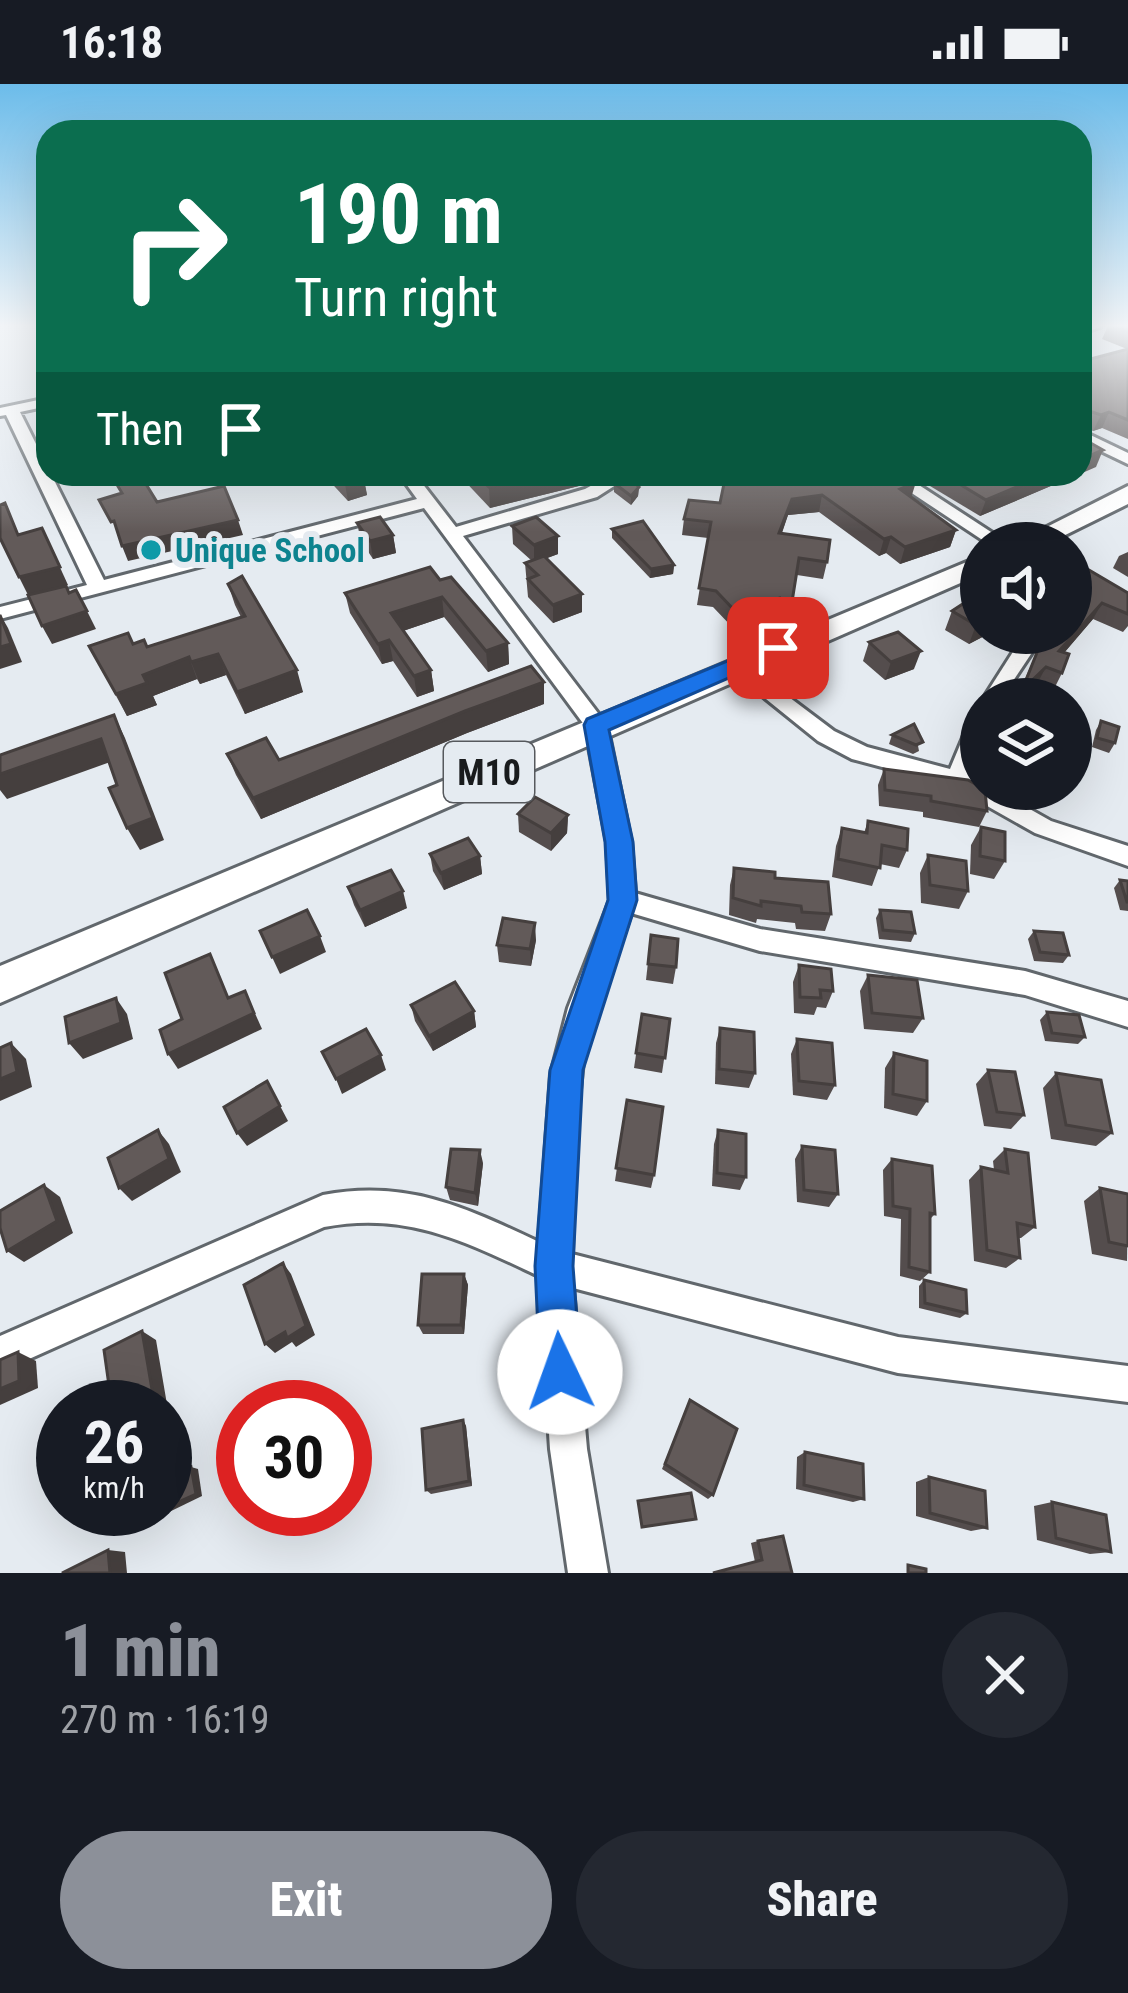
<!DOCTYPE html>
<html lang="en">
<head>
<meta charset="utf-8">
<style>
	:root { --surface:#171b24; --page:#242831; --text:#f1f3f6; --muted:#9ea1a6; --accent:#8c9099 }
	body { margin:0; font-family:"Roboto Condensed",sans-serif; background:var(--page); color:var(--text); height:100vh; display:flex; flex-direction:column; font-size:45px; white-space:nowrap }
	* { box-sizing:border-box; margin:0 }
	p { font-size:39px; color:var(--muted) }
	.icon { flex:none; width:66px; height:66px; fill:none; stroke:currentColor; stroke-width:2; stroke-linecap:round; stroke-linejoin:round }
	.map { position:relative; height:1489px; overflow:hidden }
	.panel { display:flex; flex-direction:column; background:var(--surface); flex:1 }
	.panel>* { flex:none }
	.top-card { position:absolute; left:36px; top:36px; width:1056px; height:366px; border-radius:36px; box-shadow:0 12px 48px #0002; background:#0b6e4f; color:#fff; overflow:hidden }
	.tools { position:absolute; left:960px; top:438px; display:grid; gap:24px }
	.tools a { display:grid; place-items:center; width:132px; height:132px; border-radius:50%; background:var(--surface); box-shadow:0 12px 48px #0002; font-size:60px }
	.speed { position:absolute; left:36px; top:1296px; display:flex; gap:24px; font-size:60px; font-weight:700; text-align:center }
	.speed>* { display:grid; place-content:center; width:156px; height:156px; border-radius:50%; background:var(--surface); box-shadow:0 12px 48px #0002; line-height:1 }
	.speed small { font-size:30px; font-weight:400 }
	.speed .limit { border:18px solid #d22; background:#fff; color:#111 }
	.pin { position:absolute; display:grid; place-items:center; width:102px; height:102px; color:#fff; margin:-51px; border-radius:24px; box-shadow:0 6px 18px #0006 }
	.me { position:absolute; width:132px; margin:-66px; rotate:357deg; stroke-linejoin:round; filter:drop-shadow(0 0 9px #0008) }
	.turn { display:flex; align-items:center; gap:42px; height:252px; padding:0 60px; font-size:54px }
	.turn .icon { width:156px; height:156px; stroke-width:2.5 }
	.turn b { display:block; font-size:84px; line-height:102px }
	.then { display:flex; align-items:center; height:114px; padding:0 60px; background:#0003; gap:24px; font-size:45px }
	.round { display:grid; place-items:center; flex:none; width:126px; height:126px; border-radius:63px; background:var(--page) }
	.headline { display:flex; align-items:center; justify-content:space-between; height:204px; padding:0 60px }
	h1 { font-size:72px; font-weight:800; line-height:90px; color:var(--accent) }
	.action { display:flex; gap:24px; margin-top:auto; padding:24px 60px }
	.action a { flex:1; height:138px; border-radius:72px; background:var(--accent); color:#fff; font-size:48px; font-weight:800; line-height:138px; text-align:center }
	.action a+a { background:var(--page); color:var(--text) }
	.status { display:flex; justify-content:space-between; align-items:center; height:84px; padding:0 60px; background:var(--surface); direction:ltr }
	.status svg { height:33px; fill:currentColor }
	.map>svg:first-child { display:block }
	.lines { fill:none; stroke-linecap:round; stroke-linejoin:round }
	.minor-casing { stroke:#61676c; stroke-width:6 }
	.primary-casing { stroke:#61676c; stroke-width:6 }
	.minor { fill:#fff; fill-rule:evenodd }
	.primary { fill:#fff; fill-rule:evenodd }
	.wall { fill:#544d4d }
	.shaded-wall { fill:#453f3e }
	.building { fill:#625a59; stroke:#453f3e; stroke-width:3 }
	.route { fill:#1a73e8; stroke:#114b97; stroke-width:3 }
	.culture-dot { fill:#0f9aa8; stroke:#e5ebf1; stroke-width:4.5 }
	.labels { text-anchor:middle; stroke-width:12; stroke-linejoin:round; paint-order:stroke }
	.far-culture-label { font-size:33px; font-weight:bold; fill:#0d838f; stroke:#e5ebf1; text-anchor:start }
	.shield { fill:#e5ebf1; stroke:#56595d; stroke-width:3 }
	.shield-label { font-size:36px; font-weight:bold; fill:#191b1d }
</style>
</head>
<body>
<div class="status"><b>16:18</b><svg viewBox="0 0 49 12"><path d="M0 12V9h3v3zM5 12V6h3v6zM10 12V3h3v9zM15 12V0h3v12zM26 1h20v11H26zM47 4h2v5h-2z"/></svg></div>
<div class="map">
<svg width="1128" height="1489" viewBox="0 0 1128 1489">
	<rect width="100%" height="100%" fill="#e5ebf1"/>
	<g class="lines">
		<g class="minor-casing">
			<g id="minor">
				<polygon points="1102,240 1100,243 1080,250 1080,241"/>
				<path d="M48 314V322L20 328 104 496 417 415 399 390H415L456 443 585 405 613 390H633L597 413 463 452 607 641 631 758 635 809 760 845 1025 887 1128 917V943L1025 911 760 867 631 829 584 968 575 1052 572 1170 898 1253 1128 1282V1318L898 1289 573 1204 587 1365 608 1489H568L550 1365 539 1192C466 1158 407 1127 324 1143L0 1288V1252L323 1111C406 1095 465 1123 539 1158L551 990 568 924 610 816 607 758 585 642 424 424 0 535V523L87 501 6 331 0 332V324Z"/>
				<polygon points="1080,346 1128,369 1128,380 1080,357"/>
				<polygon points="883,390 902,390 1008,459 987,459"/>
				<polygon points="1025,549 1045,549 1001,615 981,618"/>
				<polygon points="737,574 834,647 867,663 950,685 970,637 981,630 981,664 970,692 981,698 981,705 994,705 1051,737 1128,762 1128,782 1035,749 950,701 852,675 818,657 730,586 730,576"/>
			</g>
		</g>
		<g class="primary-casing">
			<g id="primary">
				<polygon points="1128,402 1128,420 1049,459 1015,459"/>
				<polygon points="981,472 981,490 0,919 0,882"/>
			</g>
		</g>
		<use href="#minor" class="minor"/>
		<use href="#primary" class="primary"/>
	</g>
	<g class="wall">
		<polygon points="1109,240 1128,240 1128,355 1102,344 1093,347 1081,342 1083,277 1127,265 1102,255"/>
		<polygon points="323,390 362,390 367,411 348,417"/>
		<polygon points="458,390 604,390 583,401 490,424"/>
		<polygon points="726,390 911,414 956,446 950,463 900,480 886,469 879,472 819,428 788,431 782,449 827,478 823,495 797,491 787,541 776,530 734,545 713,523 697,521 708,454 682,451 684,435 720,419"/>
		<polygon points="910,390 1079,390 980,432"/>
		<polygon points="614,399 639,403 638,412 631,421 614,408"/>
		<polygon points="357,439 393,451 396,469 373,475 361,457"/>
		<polygon points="512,442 558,452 558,470 547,474 582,510 582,528 553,539 528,513 525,479 532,477 513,460"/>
		<polygon points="612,445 674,481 673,490 650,494 612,454"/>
		<polygon points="1128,468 1128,493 1113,484 1119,472"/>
		<polygon points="1071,491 1128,509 1128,542 1123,548 1093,535 1064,569 1062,589 1054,605 1037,600 1021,615 1016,615 1040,561 1071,549"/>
		<polygon points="440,496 508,559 509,580 488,588 444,533 403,547 431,586 434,607 417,613 393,577 382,580 350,529 345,509"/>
		<polygon points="981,496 981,549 990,549 969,560 945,546 952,527 969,516 976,498"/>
		<polygon points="228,500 303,608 245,630 226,591 200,600 197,595 153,612 157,621 127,632 89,562 133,560 147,563 241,533 235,521"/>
		<polygon points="869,558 914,585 885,596 863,577"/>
		<polygon points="544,620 467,649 261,735 236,691 227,670 279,676"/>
		<polygon points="1101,637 1115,659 1109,669 1092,663 1096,646"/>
		<polygon points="914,640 919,667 913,670 889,660 892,651"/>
		<polygon points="884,685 987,727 979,743 923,733 923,728 879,722 878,701"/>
		<polygon points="518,730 568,731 567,749 551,767 519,748"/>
		<polygon points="868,737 907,766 899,784 880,780 872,802 832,793 836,762 842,744 864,749"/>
		<polygon points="981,743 1005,777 994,795 970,790 971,761"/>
		<polygon points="430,770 480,772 482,790 444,806 433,787"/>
		<polygon points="928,771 968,807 959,825 921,819 920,789"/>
		<polygon points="734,784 775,794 831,830 825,847 796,845 795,839 757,835 756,839 729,831 730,801"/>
		<polygon points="1120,796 1128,797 1128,827 1120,826 1114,804"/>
		<polygon points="348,803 407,824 365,843 354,821"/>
		<polygon points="880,826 915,849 911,858 879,855 876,834"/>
		<polygon points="1034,847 1069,871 1063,879 1034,877 1028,855"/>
		<polygon points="651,851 676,883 673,900 646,896"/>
		<polygon points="536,856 531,882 499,878 497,861"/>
		<polygon points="799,881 833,907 826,924 817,923 814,931 794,929 793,898"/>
		<polygon points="868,891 923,934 913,949 864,945 860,907"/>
		<polygon points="411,921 474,927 476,943 433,967 415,937"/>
		<polygon points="1047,928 1085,953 1078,960 1045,957 1040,936"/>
		<polygon points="642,930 670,935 662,989 634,984"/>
		<polygon points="720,944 755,989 749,1004 715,1000 716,959"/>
		<polygon points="797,955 835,1001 827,1016 793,1011 791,970"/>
		<polygon points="894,969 927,1017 917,1032 884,1024 885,984"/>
		<polygon points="988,986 1024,1031 1011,1045 984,1042 976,1000"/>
		<polygon points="1056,989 1112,1049 1096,1062 1051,1055 1043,1004"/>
		<polygon points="627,1016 654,1091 651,1104 615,1097"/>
		<polygon points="718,1046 746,1093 740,1106 712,1102 714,1060"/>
		<polygon points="802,1062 838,1110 829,1123 797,1118 795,1075"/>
		<polygon points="1005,1065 1035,1143 1021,1154 1018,1154 1020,1174 1006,1184 974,1177 969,1096 981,1083 994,1086 993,1077"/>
		<polygon points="892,1075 935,1130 930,1135 930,1188 920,1197 900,1192 901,1135 884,1132 883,1086"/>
		<polygon points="483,1079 478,1122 450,1116 446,1103"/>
		<polygon points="1100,1104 1128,1110 1127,1177 1092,1170 1084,1117"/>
		<polygon points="464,1190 468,1201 464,1250 423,1250 418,1241"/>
		<polygon points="924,1196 967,1229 960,1234 919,1224 919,1202"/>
		<polygon points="690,1316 713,1411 708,1415 662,1385"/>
		<polygon points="463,1336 466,1342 472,1402 431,1410 426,1406"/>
		<polygon points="805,1368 864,1415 853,1418 796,1405 797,1373"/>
		<polygon points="929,1393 987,1444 971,1447 916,1432 916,1398"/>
		<polygon points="1052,1418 1111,1468 1090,1470 1037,1456 1034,1422"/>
		<polygon points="758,1457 792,1489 755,1478 751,1459"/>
	</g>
	<g class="shaded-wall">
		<polygon points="1109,328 1102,344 1093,347 1101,331"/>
		<polygon points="1103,366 1096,383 1080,390 1080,376"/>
		<polygon points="357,390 362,390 363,395 364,394 367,411 348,417 345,400"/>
		<polygon points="543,390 604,390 583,401 490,424 489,403"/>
		<polygon points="1047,390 1079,390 980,432 986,416"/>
		<polygon points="916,398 911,414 900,405"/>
		<polygon points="639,403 638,412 631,421 631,412"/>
		<polygon points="822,411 819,428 788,431 776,465 779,449 792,415"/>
		<polygon points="238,436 243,451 128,477 122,462"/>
		<polygon points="42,444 68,501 28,511 19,493"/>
		<polygon points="956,446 950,463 900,480 905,463"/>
		<polygon points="393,451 396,469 373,475 370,457"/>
		<polygon points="558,452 558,470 534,479 534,461"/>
		<polygon points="891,453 886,469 879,472 884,455"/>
		<polygon points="674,481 673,490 650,494 651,485"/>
		<polygon points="582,510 582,528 553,539 553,521"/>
		<polygon points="442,513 444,533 394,550 391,529"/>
		<polygon points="780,514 776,530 734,545 736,528"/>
		<polygon points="1102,519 1093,535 1051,584 1059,567"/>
		<polygon points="87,527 96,545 52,560 42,542"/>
		<polygon points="0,530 8,544 22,578 0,585"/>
		<polygon points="981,539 981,549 990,549 969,560 976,541"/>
		<polygon points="389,556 393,577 382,580 378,560"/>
		<polygon points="508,559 509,580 488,588 486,567"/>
		<polygon points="921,567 914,585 885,596 891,578"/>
		<polygon points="218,570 226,591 200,600 191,578"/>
		<polygon points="189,573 197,595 153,612 157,621 127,632 116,610 143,591"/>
		<polygon points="1046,583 1037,600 1021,615 1017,615 1022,606"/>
		<polygon points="297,586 303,608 245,630 237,608"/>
		<polygon points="431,586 434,607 417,613 414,592"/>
		<polygon points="544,598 544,620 467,649 261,735 253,714 465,627"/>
		<polygon points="114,631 125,654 164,756 140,766 127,744"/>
		<polygon points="101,655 113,677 7,715 0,706 0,690"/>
		<polygon points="568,731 567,749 551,767 551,749"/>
		<polygon points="480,772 482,790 444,806 441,789"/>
		<polygon points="403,807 407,824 365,843 360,826"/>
		<polygon points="535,839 536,856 531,882 530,865"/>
		<polygon points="320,852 326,868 280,890 272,873"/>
		<polygon points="245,907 262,945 178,985 168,970"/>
		<polygon points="116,914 127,930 133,955 83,975 69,959"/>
		<polygon points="474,927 476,943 433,967 429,952"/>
		<polygon points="11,959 26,975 32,1003 0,1017 0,995"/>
		<polygon points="381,971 386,986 342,1010 336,995"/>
		<polygon points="267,997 288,1037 247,1062 237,1049"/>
		<polygon points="158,1046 169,1060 181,1088 132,1117 119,1104"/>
		<polygon points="480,1066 483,1079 478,1122 475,1109"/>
		<polygon points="44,1101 60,1113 73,1149 24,1178 7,1167"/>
		<polygon points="283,1179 291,1190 315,1251 296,1263 292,1258 275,1269 265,1260"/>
		<polygon points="464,1190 468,1201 464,1250 461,1241"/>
		<polygon points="142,1247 156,1256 170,1338 165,1341 165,1323 155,1323"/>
		<polygon points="18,1268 36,1277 38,1304 0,1321 0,1305"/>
		<polygon points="463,1336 466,1342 472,1402 469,1397"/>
		<polygon points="191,1383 198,1385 202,1412 167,1429 159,1427"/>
		<polygon points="108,1466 125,1468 127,1489 110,1489"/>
	</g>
	<g class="building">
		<polygon points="1109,240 1128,240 1128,248"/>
		<polygon points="1128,265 1128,336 1109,328 1101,331 1086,326 1083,338 1080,339 1080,274 1083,277"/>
		<polygon points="1080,353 1103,366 1080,376"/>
		<polygon points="335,390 361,390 364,394 345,400"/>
		<polygon points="476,390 543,390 489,403"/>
		<polygon points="726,390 904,390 916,398 900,405 956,446 905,463 891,453 884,455 822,411 792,415 779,449 830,456 827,478 799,474 791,524 780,514 736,528 716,507 699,504 711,438 684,435 689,416 720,419"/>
		<polygon points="943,390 1047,390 986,416"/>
		<polygon points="626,391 639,403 631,412 614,399"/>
		<polygon points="141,392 157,418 224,402 238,436 122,462 114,437 111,438 99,416 122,409 116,399"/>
		<polygon points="5,419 18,451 42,444 60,483 19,493 0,454 0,421"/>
		<polygon points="380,433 393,451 370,457 357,439"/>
		<polygon points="536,433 558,452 534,461 512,442"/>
		<polygon points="643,437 674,481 651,485 612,445"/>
		<polygon points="544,472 582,510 553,521 528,495 538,491 525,479"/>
		<polygon points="430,483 440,496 451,493 508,559 486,567 442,513 391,529 431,586 414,592 389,556 378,560 345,509"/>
		<polygon points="1089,486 1128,509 1128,530 1102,519 1059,567 1069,570 1062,589 1046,583 1022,606 1040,561 1048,549 1071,549 1071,491 1073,488 1082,492"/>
		<polygon points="242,492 297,586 237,608 218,570 191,578 189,573 143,591 147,599 116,610 89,562 128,549 133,560 144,556 147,563 245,532 228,500"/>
		<polygon points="66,502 69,509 76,506 87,527 42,542 28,511"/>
		<polygon points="981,508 981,539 976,541 952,527"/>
		<polygon points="0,531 11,560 0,563"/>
		<polygon points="898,548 921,567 891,578 869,558"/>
		<polygon points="531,582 544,598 465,627 253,714 227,670 266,654 279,676"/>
		<polygon points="114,631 153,734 127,744 109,704 117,701 101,655 0,690 0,671"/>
		<polygon points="1101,637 1119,643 1115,659 1097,654"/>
		<polygon points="914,640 923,658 916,661 892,651"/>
		<polygon points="884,685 968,696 981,703 981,705 985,706 987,727 931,717 931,712 885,706"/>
		<polygon points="535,713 568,731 551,749 518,730"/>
		<polygon points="868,737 908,745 907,766 882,761 880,784 838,775 842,744 867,749"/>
		<polygon points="981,743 1005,748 1005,777 980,772"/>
		<polygon points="468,754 480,772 441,789 430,770"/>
		<polygon points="928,771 966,777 968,807 930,801"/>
		<polygon points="734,784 775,788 775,794 828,798 831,830 802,828 801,822 761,817 761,822 733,814"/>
		<polygon points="391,786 403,807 360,826 348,803"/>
		<polygon points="1120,796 1128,797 1128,818 1127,818"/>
		<polygon points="307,826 320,852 272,873 260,847"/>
		<polygon points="880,826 911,828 915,849 883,846"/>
		<polygon points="503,834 535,839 530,865 497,861"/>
		<polygon points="1034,847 1063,849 1069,871 1040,868"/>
		<polygon points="651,851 678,855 676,883 648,880"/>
		<polygon points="210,870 228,914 245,907 254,929 168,970 160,946 182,935 165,889"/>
		<polygon points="799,881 831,885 833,907 820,906 821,914 800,913"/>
		<polygon points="868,891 917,896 923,934 872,929"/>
		<polygon points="455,898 474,927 429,952 411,921"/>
		<polygon points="116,914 121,939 69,959 65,933"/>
		<polygon points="1047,928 1079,931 1085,953 1052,949"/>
		<polygon points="642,930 670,935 665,974 636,969"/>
		<polygon points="720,944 754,948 755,989 719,985"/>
		<polygon points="366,945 381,971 336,995 322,968"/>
		<polygon points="797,955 832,959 835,1001 799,997"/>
		<polygon points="11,959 17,988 0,995 0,964"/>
		<polygon points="894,969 927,977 927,1017 893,1010"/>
		<polygon points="988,986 1015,988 1024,1031 997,1028"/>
		<polygon points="1056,989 1101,996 1112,1049 1066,1041"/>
		<polygon points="267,997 280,1022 237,1049 224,1023"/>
		<polygon points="627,1016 663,1023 654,1091 616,1084"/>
		<polygon points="158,1046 169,1075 119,1104 108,1074"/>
		<polygon points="718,1046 746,1050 746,1093 717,1089"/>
		<polygon points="802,1062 835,1066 838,1110 804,1106"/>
		<polygon points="451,1065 480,1066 475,1109 446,1103"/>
		<polygon points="1005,1065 1028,1069 1035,1143 1017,1139 1020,1174 987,1166 981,1083 1008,1089"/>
		<polygon points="892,1075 932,1082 935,1130 930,1129 930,1188 909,1183 910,1125 893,1122"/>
		<polygon points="44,1101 57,1137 7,1167 0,1144 0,1127"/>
		<polygon points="1100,1104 1128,1110 1128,1162 1109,1158"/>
		<polygon points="283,1179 306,1242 287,1254 285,1248 265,1260 244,1201"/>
		<polygon points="422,1190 464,1190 461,1241 418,1241"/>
		<polygon points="924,1196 966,1206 967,1229 925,1219"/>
		<polygon points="142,1247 155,1323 112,1323 104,1266"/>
		<polygon points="18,1268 19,1297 0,1305 0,1276"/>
		<polygon points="690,1316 737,1345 713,1411 665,1380"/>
		<polygon points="463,1336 469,1397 426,1406 422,1345"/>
		<polygon points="805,1368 863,1380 864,1415 804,1401"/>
		<polygon points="191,1383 196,1410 165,1424 165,1395"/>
		<polygon points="929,1393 985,1407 987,1444 930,1429"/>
		<polygon points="691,1409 696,1435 642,1443 638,1417"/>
		<polygon points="1052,1418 1106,1431 1111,1468 1056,1454"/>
		<polygon points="783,1452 792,1489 713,1489 762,1476 758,1457"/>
		<polygon points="108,1466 110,1489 62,1489"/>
		<polygon points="908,1481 926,1485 926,1489 908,1489"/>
	</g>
	<linearGradient id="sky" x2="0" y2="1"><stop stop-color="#6cbcea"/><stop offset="0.54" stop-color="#f3f6f9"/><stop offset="1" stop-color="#f3f6f9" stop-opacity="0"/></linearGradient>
	<rect width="1128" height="448" fill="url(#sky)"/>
	<polygon class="route" points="778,556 789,564 786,569 609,646 633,758 637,816 583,986 573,1182 581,1288 575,1303 560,1309 546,1303 540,1288 535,1182 550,986 608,816 605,758 584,641 587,635"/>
	<circle class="culture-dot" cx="151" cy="466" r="12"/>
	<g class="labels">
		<g class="far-culture-label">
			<text x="175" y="478">Unique School</text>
		</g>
		<rect class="shield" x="444" y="658" width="90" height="60" rx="9"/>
		<g class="shield-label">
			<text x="489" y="701">M10</text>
		</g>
	</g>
</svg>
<div class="tools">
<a><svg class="icon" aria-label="sound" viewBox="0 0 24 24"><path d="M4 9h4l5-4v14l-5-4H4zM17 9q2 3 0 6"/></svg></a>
<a><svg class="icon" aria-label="layers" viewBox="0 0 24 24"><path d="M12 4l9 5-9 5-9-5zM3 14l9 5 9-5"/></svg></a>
</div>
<div class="speed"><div>26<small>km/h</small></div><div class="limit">30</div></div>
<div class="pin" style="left:778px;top:564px;background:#d93025"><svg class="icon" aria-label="arrive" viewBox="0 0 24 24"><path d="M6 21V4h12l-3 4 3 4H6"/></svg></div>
<svg class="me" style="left:560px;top:1288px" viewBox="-20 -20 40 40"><circle r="19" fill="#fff"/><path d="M0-13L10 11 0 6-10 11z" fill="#1a73e8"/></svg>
<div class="top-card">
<div class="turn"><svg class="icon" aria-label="right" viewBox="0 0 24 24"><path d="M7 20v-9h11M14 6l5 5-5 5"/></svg><div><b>190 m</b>Turn right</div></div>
<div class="then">Then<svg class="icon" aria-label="arrive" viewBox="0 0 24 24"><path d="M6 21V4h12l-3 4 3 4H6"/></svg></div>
</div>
</div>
<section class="panel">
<div class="headline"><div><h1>1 min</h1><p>270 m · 16:19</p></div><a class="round"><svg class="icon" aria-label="close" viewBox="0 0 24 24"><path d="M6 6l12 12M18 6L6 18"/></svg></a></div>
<div class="action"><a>Exit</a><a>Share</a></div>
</section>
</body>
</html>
